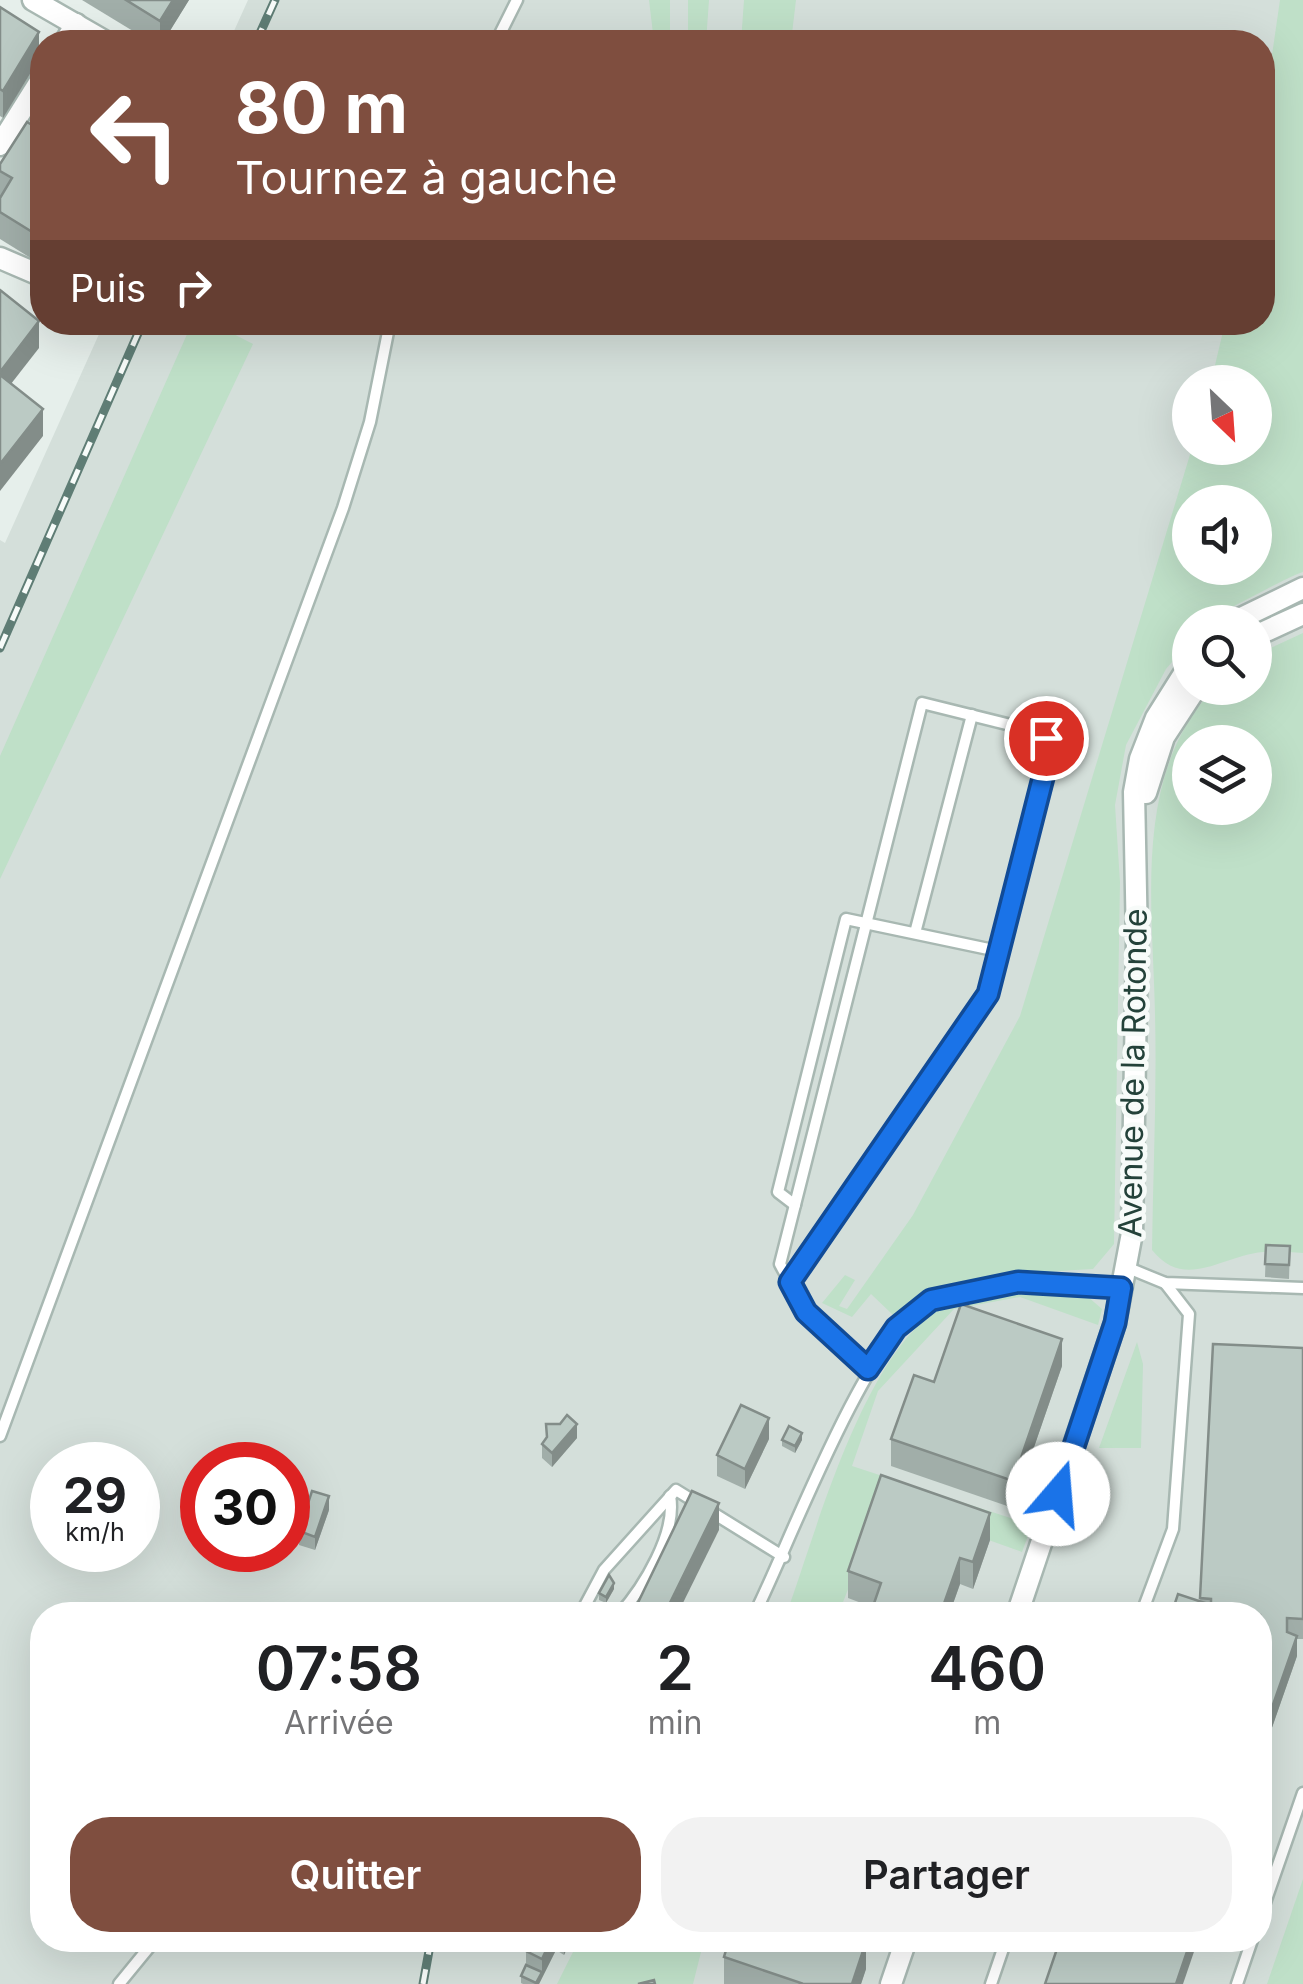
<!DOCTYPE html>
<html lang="fr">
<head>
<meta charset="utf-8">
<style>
	:root { --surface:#fff; --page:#f2f2f2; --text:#202124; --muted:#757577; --accent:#7f4e3f }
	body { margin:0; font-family:Inter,sans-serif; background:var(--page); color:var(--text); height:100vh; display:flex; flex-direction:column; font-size:38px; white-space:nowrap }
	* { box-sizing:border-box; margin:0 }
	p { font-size:32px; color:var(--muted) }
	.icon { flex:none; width:55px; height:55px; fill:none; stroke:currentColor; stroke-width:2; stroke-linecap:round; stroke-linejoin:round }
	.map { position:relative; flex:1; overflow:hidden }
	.panel { position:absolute; left:30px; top:1602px; width:1242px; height:350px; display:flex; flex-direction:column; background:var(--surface); border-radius:40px; box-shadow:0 10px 40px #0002 }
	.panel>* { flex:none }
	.hud { position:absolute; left:30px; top:30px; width:1245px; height:305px; border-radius:40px; box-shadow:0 10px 40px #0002; background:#7f4e3f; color:#fff; overflow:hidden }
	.needle { width:65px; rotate:155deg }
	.fabs { position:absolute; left:1172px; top:365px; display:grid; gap:20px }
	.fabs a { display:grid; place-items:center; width:100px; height:100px; border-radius:50%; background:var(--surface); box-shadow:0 10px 40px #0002; font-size:50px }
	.speed { position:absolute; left:30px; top:1442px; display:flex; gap:20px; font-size:50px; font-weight:700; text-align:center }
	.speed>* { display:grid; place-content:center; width:130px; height:130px; border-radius:50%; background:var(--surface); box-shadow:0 10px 40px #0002; line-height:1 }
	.speed small { font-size:25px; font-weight:400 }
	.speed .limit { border:15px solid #d22; background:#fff; color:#111 }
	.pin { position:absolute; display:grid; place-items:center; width:85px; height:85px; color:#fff; margin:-42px; border:5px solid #fff; border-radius:50%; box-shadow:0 2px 10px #0007 }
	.me { position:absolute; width:110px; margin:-55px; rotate:18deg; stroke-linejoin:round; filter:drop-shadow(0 0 8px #0008) }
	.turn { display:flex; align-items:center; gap:35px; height:210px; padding:0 40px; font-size:45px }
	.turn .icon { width:130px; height:130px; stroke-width:2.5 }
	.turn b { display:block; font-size:70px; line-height:85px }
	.then { display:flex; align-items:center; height:95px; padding:0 40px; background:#0003; gap:20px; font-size:38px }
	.eta { display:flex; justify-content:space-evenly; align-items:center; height:170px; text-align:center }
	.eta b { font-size:60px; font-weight:600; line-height:70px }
	.cta { display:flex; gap:20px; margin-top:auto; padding:20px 40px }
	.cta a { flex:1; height:115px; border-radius:40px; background:var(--accent); color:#fff; font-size:40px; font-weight:600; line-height:115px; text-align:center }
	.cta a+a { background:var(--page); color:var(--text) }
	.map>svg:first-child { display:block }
	.built { fill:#d4dfda; fill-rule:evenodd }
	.green { fill:#bfe0c8; fill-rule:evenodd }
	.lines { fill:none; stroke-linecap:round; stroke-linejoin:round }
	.lane-casing { stroke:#a8b8b2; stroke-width:15 }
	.street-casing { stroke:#a8b8b2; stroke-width:25 }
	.lane { stroke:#fff; stroke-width:10 }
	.street { stroke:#fff; stroke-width:20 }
	.rail-casing { stroke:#5f7d75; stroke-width:9 }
	.rail { stroke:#f7fbf9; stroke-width:5; stroke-dasharray:15; stroke-linecap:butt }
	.wall { fill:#a1aea9 }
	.shaded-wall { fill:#838d89 }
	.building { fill:#bbcac4; stroke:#838d89; stroke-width:2.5 }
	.route-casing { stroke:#114b97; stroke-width:25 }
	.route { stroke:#1a73e8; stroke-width:18 }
	.labels { text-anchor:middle; stroke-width:9; stroke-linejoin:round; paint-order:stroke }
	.street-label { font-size:32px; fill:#24423a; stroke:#f7fbf9 }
</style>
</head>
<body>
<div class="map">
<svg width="1303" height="1984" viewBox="0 0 1303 1984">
	<rect width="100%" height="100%" fill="#e6efeb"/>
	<path class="built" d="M248 0H1303V1984H0V540L5 543 104 323 1262 322V42H229ZM1190 382H1255V448H1190ZM1190 502H1255V568H1190ZM1190 622H1255V688H1190ZM1190 742H1255V808H1190ZM52 1465H138V1550H52ZM202 1465H288V1550H202ZM42 1615H1260V1940H42Z"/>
	<g class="green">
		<polygon points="649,0 670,0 670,42 654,42"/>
		<polygon points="688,0 709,0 706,42 688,42"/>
		<polygon points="744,0 796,0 791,42 741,42"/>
		<path d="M1280 0H1303V572C1272 583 1214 622 1190 622V641L1166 669 1126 745 1115 805 1120 882 1114 1244 1093 1269C1021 1273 956 1279 893 1315L871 1294 852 1317 822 1303 845 1275 855 1280 839 1306 847 1309 913 1215 1020 1016 1192 448H1255V382H1211L1225 323 1262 322 1263 117ZM1190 502H1255V568H1190Z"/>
		<polygon points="192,323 212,323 253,344 0,879 0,756"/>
		<path d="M1303 633V1253C1290 1252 1276 1250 1263 1252 1221 1256 1185 1291 1152 1250 1153 1172 1157 1093 1155 1014 1153 904 1132 775 1214 688H1255V655ZM1190 742H1255V808H1190Z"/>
		<path d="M1021 1292 1087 1296 1102 1309 1098 1325 1020 1297 954 1309 878 1391 852 1466 1032 1525 1022 1552 882 1502 838 1615H786C816 1534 868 1333 953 1303 973 1296 1000 1295 1021 1292Z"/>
		<polygon points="1137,1342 1143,1364 1141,1448 1099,1448"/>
		<polygon points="1303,1879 1303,1984 1267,1984"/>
		<polygon points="579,1940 704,1940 693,1984 557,1984"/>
	</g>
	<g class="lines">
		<g class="lane-casing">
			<g id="lane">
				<polyline points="496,42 517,0"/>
				<polyline points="915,933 972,715"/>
				<polyline points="795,1205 778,1192 846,919 998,951"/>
				<polyline points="1126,1267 1165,1283 1303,1288"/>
				<path d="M790 1282 987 994 1048 758 1046 738 1035 731 922 703 780 1264C807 1316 825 1330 868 1369"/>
				<polyline points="0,1436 343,508 370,422 390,322"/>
				<polyline points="580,1615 604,1570 676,1490 784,1557"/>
				<path d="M619 1615C644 1587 677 1533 670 1496"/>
				<path d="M754 1615C789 1546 869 1327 932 1300 991 1275 1060 1284 1121 1288"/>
				<polyline points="1141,1615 1173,1529 1189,1314 1165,1283"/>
				<polyline points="1260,1917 1303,1793"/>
				<polyline points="119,1984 155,1940"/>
				<polyline points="991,1984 1006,1940"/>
				<polyline points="1237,1984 1252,1940"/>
			</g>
		</g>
		<g class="street-casing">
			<g id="street">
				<polyline points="33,0 106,42"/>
				<polyline points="65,42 76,24"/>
				<polyline points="0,145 42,78"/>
				<polyline points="0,258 42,276"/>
				<polyline points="1233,622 1303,588"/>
				<polyline points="1255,636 1303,614"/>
				<polyline points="1146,793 1164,737 1196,688"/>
				<polyline points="1017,1615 1115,1323 1132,1233 1137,942 1134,792 1140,759 1156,718 1190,664"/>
				<polyline points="891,1984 906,1940"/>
			</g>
		</g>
		<use href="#lane" class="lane"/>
		<use href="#street" class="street"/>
		<g class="rail-casing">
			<g id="rail">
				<polyline points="256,42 275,0"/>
				<polyline points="0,648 143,322"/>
				<polyline points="423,1984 431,1940"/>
			</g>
		</g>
		<use href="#rail" class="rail"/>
	</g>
	<g class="wall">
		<polygon points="82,0 189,0 163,42 151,42"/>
		<polygon points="0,7 39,59 3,118 0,116"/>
		<polygon points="42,131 42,265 0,239 0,164"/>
		<polygon points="1266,1245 1290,1246 1289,1279 1265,1277"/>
		<polygon points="1213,1344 1303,1348 1303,1639 1297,1639 1297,1656 1260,1762 1260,1615 1171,1615 1200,1602"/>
		<polygon points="1062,1366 1013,1508 891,1466 891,1439 934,1382"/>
		<polygon points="546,1424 577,1438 552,1467 542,1458 542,1444 546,1439"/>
		<polygon points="769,1439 745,1489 717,1476 717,1455"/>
		<polygon points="782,1440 802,1440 795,1453 782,1446"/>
		<polygon points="329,1510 315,1550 299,1545 299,1531"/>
		<polygon points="990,1540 973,1589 960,1584 949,1615 870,1615 872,1607 848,1598 848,1571"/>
		<polygon points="614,1589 606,1603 599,1600 599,1593"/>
		<polygon points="532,1940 571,1940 564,1955 556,1950 539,1984 523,1984 521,1983 521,1976 526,1965 526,1951"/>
		<polygon points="724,1957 866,1969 861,1984 724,1984"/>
	</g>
	<g class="shaded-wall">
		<polygon points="173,0 189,0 163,42 160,42 160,21"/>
		<polygon points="39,32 39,59 3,118 3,91"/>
		<polygon points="39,321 39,348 0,398 0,372"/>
		<polygon points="43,409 43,436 0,491 0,464"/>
		<polygon points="1062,1339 1062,1366 1013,1508 1013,1481"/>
		<polygon points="769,1418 769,1439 745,1489 745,1469"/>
		<polygon points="577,1424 577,1438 552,1467 552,1453"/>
		<polygon points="802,1433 802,1440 795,1453 795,1446"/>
		<polygon points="329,1496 329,1510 315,1550 315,1537"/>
		<polygon points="719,1503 719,1530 677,1615 664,1615"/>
		<polygon points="990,1513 990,1540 973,1589 973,1562"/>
		<polygon points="960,1558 960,1584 949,1615 940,1615"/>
		<polygon points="614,1583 614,1589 606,1603 606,1597"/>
		<polygon points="1297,1636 1297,1656 1260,1762 1260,1742"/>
		<polygon points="551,1940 556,1940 556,1950 539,1984 536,1984 542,1972 542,1959"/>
		<polygon points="564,1940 571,1940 564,1955"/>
		<polygon points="1191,1940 1198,1940 1183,1984 1176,1984"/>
		<polygon points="866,1942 866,1969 861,1984 852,1984"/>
	</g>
	<g class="building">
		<polygon points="126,0 173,0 160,21"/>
		<polygon points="0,7 39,32 3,91 0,89"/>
		<polygon points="27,122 42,131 42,238 0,212 0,198 12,178 0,171 0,164"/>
		<polygon points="0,290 39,321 0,372"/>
		<polygon points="0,375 43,409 0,464"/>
		<polygon points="1266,1245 1290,1246 1289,1265 1265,1264"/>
		<polygon points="961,1304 1062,1339 1013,1481 891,1439 914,1375 934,1382"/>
		<polygon points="1213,1344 1303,1348 1303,1619 1287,1618 1287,1632 1297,1636 1260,1742 1260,1615 1171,1615 1178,1594 1211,1605 1211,1599 1200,1598"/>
		<polygon points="741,1405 769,1418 745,1469 717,1455"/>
		<polygon points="567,1415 577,1424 552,1453 542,1444 547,1437 546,1424 560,1424"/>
		<polygon points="789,1426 802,1433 795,1446 782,1440"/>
		<polygon points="881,1475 990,1513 973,1562 960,1558 940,1615 870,1615 881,1583 848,1571"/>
		<polygon points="312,1491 329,1496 315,1537 299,1531"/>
		<polygon points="692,1491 719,1503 664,1615 632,1615"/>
		<polygon points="609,1575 614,1583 606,1597 599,1593"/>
		<polygon points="532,1940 551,1940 542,1959 526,1951"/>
		<polygon points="729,1940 861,1940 866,1942 852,1984 800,1984 801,1983 724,1957"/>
		<polygon points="1060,1940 1191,1940 1176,1984 1045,1984"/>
		<polygon points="526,1965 542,1972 536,1983 521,1976"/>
		<polygon points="654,1980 655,1984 638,1984"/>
	</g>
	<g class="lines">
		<g class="route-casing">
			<polyline id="route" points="1046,738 1048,758 988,994 790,1282 806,1312 868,1369 896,1328 931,1300 1018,1282 1121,1288 1115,1323 1058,1494"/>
		</g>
		<use href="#route" class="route"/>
	</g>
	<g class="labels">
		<g class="street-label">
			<text transform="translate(1133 1073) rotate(-89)" y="11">Avenue de la Rotonde</text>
		</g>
	</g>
</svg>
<div class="fabs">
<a><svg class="needle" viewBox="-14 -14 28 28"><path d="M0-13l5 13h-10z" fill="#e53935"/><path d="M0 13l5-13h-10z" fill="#757577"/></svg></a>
<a><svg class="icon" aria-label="sound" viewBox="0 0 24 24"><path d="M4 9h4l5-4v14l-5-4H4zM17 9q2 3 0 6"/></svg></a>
<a><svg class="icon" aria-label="search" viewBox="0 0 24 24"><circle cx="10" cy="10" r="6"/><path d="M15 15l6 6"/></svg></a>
<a><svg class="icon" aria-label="layers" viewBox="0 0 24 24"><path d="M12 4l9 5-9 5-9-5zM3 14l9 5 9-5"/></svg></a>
</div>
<div class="speed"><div>29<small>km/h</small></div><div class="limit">30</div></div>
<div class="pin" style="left:1046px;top:738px;background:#d93025"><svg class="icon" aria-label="arrive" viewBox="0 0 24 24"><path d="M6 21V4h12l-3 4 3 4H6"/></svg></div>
<svg class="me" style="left:1058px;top:1494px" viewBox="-20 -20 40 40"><circle r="19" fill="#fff"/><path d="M0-13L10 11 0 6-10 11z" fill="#1a73e8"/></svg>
<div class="hud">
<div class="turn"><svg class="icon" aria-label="left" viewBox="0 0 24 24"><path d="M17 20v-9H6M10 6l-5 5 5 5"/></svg><div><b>80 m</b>Tournez à gauche</div></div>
<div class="then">Puis<svg class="icon" aria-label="right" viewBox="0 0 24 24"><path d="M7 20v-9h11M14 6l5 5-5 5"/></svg></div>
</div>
<section class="panel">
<div class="eta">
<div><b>07:58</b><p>Arrivée</p></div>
<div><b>2</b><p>min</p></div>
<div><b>460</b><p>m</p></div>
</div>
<div class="cta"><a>Quitter</a><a>Partager</a></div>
</section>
</div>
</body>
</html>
